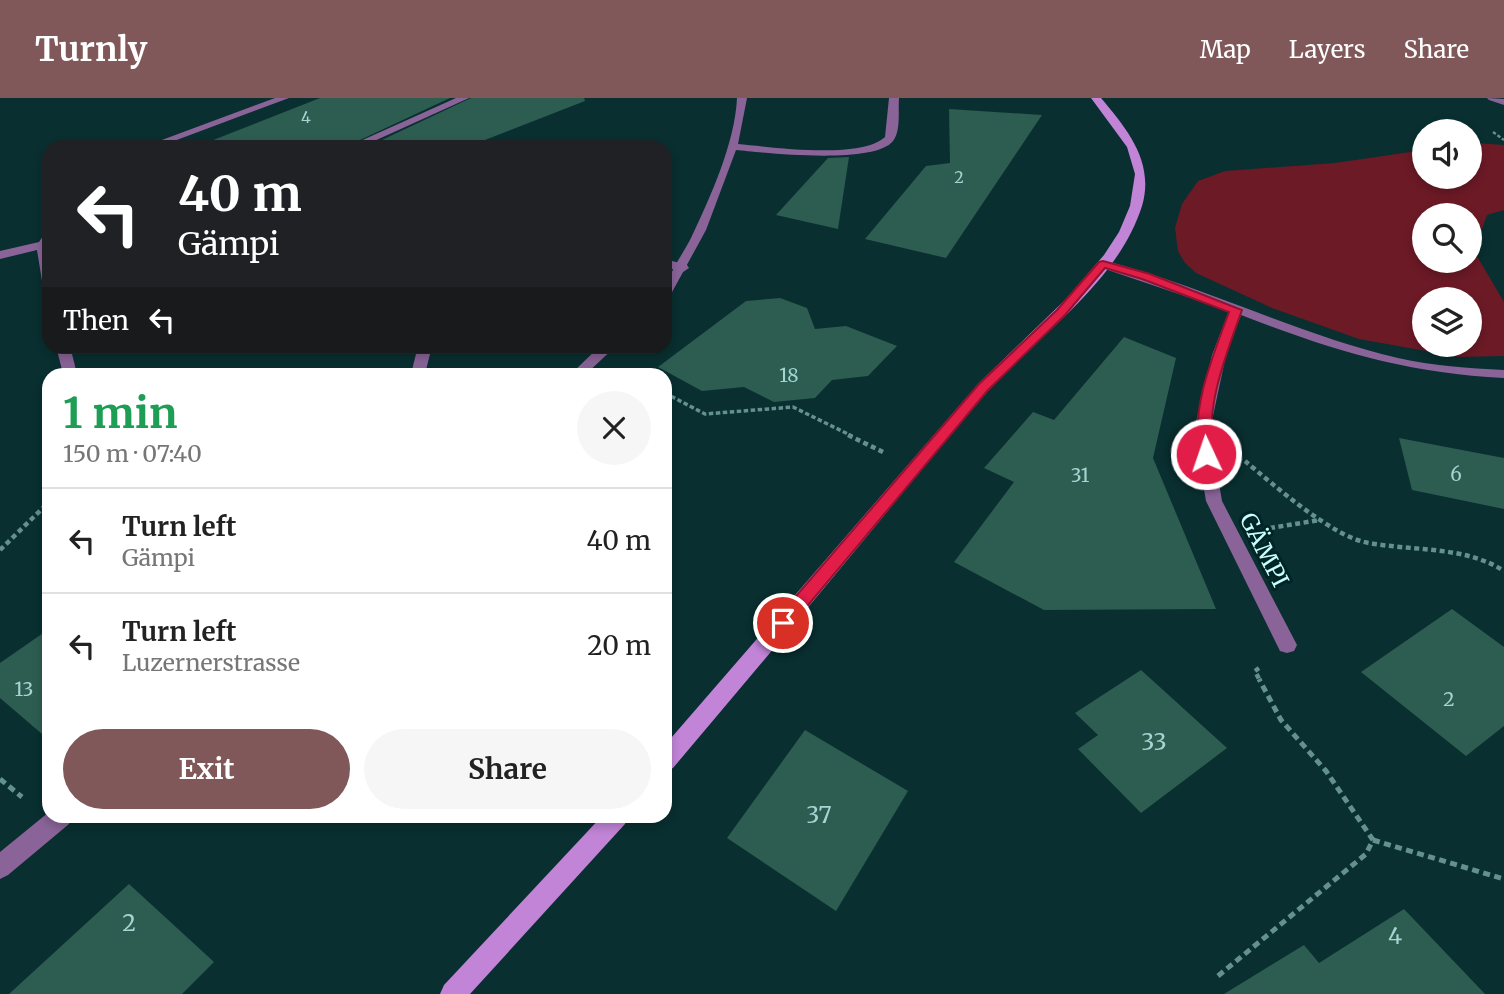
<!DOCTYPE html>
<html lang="en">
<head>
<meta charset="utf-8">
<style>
	:root { --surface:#fff; --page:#f6f6f6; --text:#222; --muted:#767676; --line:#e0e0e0; --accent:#80585a }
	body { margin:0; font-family:Merriweather,serif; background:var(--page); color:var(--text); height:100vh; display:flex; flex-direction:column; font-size:26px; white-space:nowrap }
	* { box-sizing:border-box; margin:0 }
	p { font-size:23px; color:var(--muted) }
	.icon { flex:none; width:38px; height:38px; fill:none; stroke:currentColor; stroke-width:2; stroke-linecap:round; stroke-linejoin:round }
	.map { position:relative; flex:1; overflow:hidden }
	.drawer { position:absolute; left:42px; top:270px; width:630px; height:455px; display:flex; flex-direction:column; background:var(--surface); border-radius:21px; box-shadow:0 4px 10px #0003 }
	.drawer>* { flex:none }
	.hud { position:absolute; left:42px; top:42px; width:630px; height:214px; border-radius:21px; box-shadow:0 4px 10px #0003; background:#202124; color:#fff; overflow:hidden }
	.buttons { position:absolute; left:1412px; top:21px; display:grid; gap:14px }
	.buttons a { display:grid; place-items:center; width:70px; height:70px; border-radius:50%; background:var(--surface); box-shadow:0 4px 10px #0003; font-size:35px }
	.pin { position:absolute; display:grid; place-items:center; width:60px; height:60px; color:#fff; margin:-30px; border:4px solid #fff; border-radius:50%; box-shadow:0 2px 7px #0007 }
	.me { position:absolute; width:77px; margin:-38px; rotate:357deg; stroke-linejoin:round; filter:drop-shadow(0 0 5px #0008) }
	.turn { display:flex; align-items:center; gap:24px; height:147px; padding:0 21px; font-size:32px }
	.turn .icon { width:91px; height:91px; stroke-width:2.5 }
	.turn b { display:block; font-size:49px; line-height:60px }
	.then { display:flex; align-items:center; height:66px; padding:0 21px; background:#0003; gap:14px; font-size:26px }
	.round { display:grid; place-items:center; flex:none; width:74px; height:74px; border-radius:37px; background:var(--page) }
	.overview { display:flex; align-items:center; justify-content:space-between; height:119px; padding:0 21px }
	h1 { font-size:42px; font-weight:700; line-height:52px; color:#1e9e55 }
	.button { display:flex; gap:14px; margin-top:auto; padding:14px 21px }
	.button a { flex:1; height:80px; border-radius:42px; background:var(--accent); color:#fff; font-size:28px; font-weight:700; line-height:80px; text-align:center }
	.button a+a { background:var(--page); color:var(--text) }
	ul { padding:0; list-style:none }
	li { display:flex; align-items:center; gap:21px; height:105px; padding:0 21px; border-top:2px solid var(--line) }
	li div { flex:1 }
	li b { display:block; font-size:26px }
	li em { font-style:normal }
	header { display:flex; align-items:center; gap:42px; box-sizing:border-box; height:98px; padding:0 35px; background:var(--accent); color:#fff }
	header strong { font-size:33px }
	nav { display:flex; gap:38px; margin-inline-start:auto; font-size:24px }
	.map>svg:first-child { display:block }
	.green { fill:#6c1a26; fill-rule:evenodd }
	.building { fill:#2d5c51 }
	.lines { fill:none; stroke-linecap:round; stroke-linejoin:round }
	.path-far3 { stroke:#649090; stroke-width:2.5; stroke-dasharray:3.5 2; stroke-linecap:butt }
	.path-far2 { stroke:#649090; stroke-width:3.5; stroke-dasharray:4.5 2.5; stroke-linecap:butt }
	.path-far1 { stroke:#649090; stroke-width:4.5; stroke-dasharray:5 3.5; stroke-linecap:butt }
	.path { stroke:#649090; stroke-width:5; stroke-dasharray:7 4.5; stroke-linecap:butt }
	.lane { fill:#8a6498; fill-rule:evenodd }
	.street { fill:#8a6498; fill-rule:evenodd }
	.secondary { fill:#c184d7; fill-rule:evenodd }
	.route { fill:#e11d48; stroke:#92132f; stroke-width:2 }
	.labels { text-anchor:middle; stroke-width:6; stroke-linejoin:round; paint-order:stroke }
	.far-number-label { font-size:16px; fill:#a3d5d2 }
	.number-label { font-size:19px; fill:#a3d5d2 }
	.street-label { font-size:23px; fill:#cafdfd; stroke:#002526 }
	.near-number-label { font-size:23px; fill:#a3d5d2 }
</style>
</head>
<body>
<header>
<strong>Turnly</strong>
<nav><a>Map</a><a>Layers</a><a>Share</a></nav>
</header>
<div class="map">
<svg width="1504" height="896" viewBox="0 0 1504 896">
	<rect width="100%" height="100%" fill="#092f30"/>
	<path class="green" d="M1476 45 1504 47V112L1487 117 1474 153 1504 204V258L1459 259 1359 241 1272 210 1196 175 1185 165 1178 153 1175 130 1182 106 1198 83 1225 73 1335 65 1424 52V79H1470V46ZM1424 117H1470V163H1424ZM1424 201H1470V247H1424Z"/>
	<g class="building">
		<polygon points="320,0 450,0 345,49 204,49 203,46"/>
		<polygon points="471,0 584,0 585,3 467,49 367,49"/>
		<polygon points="949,11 1042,17 946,160 865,141 926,68 950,65"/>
		<polygon points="849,59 838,131 776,117 828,60"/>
		<polygon points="780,200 807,210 815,231 846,228 897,248 868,278 832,282 815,300 774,304 744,289 702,293 658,269 746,203"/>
		<polygon points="1124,239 1176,260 1153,360 1216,511 1044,512 954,464 1014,384 984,370 1033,314 1054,322"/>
		<polygon points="1399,340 1504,360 1504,411 1412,392"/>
		<polygon points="1452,511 1504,549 1504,628 1466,658 1361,574"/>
		<polygon points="49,531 49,642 0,600 0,565"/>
		<polygon points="1141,572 1227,650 1141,715 1078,651 1098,637 1075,615"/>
		<polygon points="805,632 908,693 836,813 727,740"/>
		<polygon points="129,786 214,864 182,896 9,896"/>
		<polygon points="1404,811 1485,896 1224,896 1304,847 1319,865"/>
	</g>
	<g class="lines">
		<polyline class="path-far3" points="1493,34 1504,42"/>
		<polyline class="path-far2" points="665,295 705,316 793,309 852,338"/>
		<g class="path-far1">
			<polyline points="848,337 883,354"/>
			<path d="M1245 363C1274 387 1332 439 1369 445 1413 453 1466 448 1504 473"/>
			<polyline points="1270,430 1320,422"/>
			<polyline points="0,452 49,404"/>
			<polyline points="1259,570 1255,573 1260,583"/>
		</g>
		<g class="path">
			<polyline points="0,681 22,699"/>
			<polyline points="1373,742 1504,781"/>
			<polyline points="1218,878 1366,756 1373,742 1326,673 1281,622 1259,581"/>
		</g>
		<g class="lane">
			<polygon points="665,161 687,167 689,170 683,174 665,169"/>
			<polygon points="418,248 432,248 425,276 411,276"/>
		</g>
		<g class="street">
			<polygon points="275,0 289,0 158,49 143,49"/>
			<polygon points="456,0 469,0 361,49 347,49"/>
			<path d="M737 0H747L738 46C772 49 860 62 885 39L889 0H899C898 13 901 33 893 43 874 67 766 55 736 52L706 132 671 196 665 200C665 178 681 160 691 140 710 100 735 45 737 0Z"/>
			<polygon points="1487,0 1504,1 1504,7 1489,2"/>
			<polygon points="49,134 49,193 43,189 37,152 0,161 0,153 39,144 45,135"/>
			<path d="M1103 162C1203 188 1297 236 1398 260 1433 268 1468 270 1504 272V280C1405 275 1332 252 1241 217L1226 257 1210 332 1222 403 1297 547 1294 553 1287 555 1280 553 1206 403 1194 332 1212 257 1229 213 1099 169 1097 166Z"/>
			<polygon points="56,248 70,248 77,276 63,276"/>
			<polygon points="600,248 616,248 586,276 571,276"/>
			<polygon points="49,714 49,718 72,718 69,726 8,777 0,781 0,754"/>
		</g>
		<g class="secondary">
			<path d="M1091 0H1101C1127 31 1155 64 1142 108 1117 186 1040 235 988 293 948 338 911 385 873 431 807 511 740 591 673 670L665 673V647L979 285 1065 202 1104 157 1119 134 1130 108 1135 76 1127 49Z"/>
			<polygon points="602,718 628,718 625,726 470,896 440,896 444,887"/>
		</g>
	</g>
	<path class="route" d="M1103 163 1150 176 1242 212C1226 257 1205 308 1213 356L1211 359 1206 361 1199 356C1191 308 1213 258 1229 214L1142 181 1105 170 1065 217 988 292 789 530H777L774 525 777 520 979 286 1057 212 1099 164Z"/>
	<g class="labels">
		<g class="far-number-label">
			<text x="306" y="25">4</text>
			<text x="959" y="85">2</text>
		</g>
		<g class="number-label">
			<text x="789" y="284">18</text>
			<text x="1456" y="383">6</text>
			<text x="1080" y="384">31</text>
			<text x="24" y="598">13</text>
			<text x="1449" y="608">2</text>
		</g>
		<g class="street-label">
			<text transform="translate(1264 452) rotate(63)" y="8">GÄMPI</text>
		</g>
		<g class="near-number-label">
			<text x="1154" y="652">33</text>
			<text x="819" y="725">37</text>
			<text x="129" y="833">2</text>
			<text x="1395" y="846">4</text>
		</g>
	</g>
</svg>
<div class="buttons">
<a><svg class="icon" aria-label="sound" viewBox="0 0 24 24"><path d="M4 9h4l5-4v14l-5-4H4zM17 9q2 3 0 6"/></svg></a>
<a><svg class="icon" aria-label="search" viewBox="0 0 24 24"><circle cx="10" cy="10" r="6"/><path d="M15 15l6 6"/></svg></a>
<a><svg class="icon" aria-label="layers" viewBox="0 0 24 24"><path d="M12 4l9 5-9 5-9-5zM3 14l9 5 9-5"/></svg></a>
</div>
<div class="pin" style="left:783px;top:525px;background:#d93025"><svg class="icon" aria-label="arrive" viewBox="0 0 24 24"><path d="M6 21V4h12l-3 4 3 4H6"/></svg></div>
<svg class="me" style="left:1206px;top:356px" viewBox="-20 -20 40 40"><circle r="17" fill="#e11d48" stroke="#fff" stroke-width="3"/><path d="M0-11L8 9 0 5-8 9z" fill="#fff"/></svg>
<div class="hud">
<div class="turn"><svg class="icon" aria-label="left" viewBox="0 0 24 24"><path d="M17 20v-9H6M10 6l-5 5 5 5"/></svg><div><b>40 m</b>Gämpi</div></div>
<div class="then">Then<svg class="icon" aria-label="left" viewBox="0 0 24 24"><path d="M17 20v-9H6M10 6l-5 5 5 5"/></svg></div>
</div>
<section class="drawer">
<div class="overview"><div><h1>1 min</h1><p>150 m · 07:40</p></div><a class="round"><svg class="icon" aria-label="close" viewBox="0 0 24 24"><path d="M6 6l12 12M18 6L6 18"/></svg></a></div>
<ul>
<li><svg class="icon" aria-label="left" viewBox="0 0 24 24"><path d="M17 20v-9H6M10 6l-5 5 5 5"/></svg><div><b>Turn left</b><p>Gämpi</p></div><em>40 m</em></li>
<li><svg class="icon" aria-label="left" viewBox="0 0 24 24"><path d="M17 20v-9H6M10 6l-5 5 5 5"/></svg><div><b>Turn left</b><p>Luzernerstrasse</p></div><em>20 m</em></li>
</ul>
<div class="button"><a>Exit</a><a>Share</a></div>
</section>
</div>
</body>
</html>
